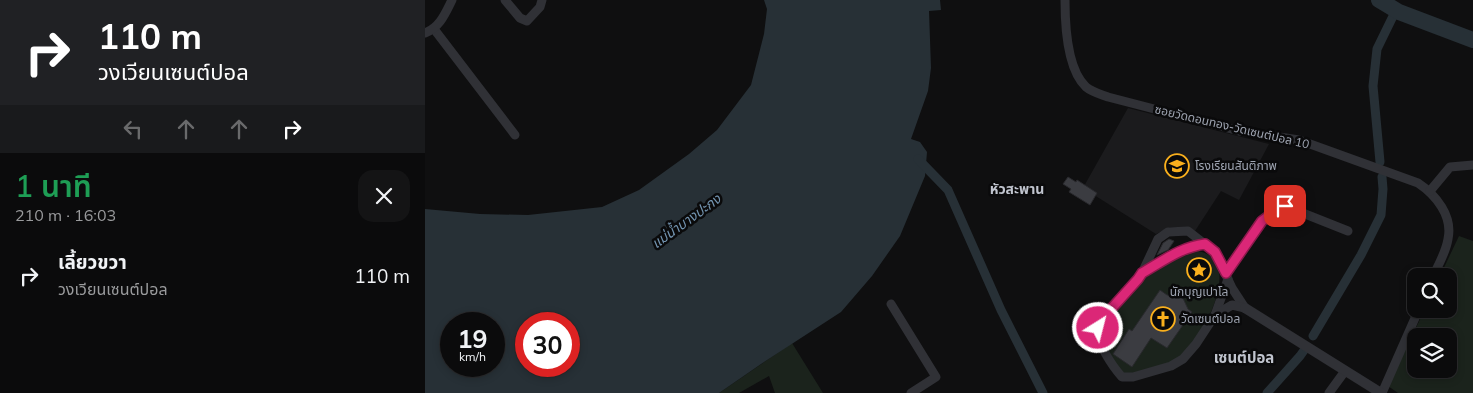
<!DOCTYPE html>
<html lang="th">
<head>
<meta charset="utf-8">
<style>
	:root { --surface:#0b0b0c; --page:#141415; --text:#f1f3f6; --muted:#9a9b9d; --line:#2b2b2d }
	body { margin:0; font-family:Mulish,"Noto Sans Thai",sans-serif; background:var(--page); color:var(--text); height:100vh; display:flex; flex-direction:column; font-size:19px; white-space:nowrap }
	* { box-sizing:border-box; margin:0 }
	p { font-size:16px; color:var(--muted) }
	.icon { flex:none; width:28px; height:28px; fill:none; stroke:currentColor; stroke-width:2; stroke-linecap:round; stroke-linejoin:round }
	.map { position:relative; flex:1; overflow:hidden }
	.drawer { display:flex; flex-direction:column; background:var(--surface); width:425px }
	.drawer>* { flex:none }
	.guide { background:#202124; color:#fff; overflow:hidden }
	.controls { position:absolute; left:982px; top:268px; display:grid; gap:10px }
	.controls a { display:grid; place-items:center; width:50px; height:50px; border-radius:10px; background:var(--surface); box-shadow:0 2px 8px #0003,0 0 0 1px var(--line); font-size:25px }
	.speed { position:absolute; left:15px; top:312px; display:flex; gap:10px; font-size:25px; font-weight:700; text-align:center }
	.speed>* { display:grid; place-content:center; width:65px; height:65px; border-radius:50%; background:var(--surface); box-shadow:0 2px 8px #0003,0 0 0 1px var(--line); line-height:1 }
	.speed small { font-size:12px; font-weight:400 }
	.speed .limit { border:8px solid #d22; background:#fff; color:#111 }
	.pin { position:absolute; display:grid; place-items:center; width:42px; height:42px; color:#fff; margin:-21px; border-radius:10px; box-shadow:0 2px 8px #0006 }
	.me { position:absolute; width:55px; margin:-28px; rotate:36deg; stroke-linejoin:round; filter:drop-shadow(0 0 4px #0008) }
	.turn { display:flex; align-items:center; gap:18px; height:105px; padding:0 15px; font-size:22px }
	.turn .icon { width:65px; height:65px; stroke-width:2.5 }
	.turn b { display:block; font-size:35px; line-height:42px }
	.lanes { display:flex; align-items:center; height:48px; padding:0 15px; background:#0003; justify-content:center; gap:25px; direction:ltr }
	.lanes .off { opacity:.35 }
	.round { display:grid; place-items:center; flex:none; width:52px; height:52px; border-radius:15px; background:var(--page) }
	.summary { display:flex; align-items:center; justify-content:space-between; height:85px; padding:0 15px }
	h1 { font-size:30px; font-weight:600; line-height:38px; color:#1e9e55 }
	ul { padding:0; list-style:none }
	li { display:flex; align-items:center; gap:15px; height:75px; padding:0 15px }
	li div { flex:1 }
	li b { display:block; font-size:19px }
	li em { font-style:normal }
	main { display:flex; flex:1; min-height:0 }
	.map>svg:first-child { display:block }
	.built { fill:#1b1b1d }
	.green { fill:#1b231c; fill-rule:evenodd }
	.water { fill:#273036; fill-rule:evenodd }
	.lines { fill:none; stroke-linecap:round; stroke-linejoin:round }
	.canal { stroke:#273036; stroke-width:9 }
	.river { stroke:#273036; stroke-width:16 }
	.building { fill:#3b3c41; stroke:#29292d }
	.minor { stroke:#303136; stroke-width:9 }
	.tertiary { stroke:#303136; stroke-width:10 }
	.route-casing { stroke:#8e194d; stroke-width:12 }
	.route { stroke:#db2777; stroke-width:9 }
	.labels { text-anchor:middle; stroke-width:5; stroke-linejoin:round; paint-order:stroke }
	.street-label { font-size:12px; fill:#9fa5b2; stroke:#0a0a0b }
	.poi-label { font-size:12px; fill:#9fa5b2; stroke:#0a0a0b; text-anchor:start }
	.neighbourhood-label { font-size:14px; font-weight:bold; fill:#c0c4ce; stroke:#0a0a0b }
	.water-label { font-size:14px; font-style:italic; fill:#7394b0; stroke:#0a0a0b }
	.quarter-label { font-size:15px; font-weight:bold; fill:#c0c4ce; stroke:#0a0a0b }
</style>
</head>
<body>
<main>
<section class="drawer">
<div class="guide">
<div class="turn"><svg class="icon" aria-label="right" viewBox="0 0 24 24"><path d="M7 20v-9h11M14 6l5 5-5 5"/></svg><div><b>110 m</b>วงเวียนเซนต์ปอล</div></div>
<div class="lanes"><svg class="icon off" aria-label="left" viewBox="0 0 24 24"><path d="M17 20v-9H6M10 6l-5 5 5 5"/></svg><svg class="icon off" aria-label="ahead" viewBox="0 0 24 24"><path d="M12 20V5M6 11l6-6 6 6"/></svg><svg class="icon off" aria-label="ahead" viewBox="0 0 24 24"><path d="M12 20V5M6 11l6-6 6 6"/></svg><svg class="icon" aria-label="right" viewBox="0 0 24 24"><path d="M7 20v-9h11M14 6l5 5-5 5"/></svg></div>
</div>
<div class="summary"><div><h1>1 นาที</h1><p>210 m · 16:03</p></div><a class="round"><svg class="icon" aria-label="close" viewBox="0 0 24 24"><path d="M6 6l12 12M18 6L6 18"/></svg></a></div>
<ul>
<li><svg class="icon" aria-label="right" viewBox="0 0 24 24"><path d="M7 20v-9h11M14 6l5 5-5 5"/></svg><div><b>เลี้ยวขวา</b><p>วงเวียนเซนต์ปอล</p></div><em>110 m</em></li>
</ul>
</section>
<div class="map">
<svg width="1048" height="393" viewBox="0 0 1048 393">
	<rect width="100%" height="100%" fill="#0f0f10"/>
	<polygon class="built" points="703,108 844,144 814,200 796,191 770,231 757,227 745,227 731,234 658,188"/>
	<g class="green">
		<path d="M1034 236 1048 241V393H973L963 386 1000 309H1024V276H1015ZM991 336H1024V369H991Z"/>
		<path d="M769 250C777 252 784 253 789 260 805 278 782 325 770 341 765 348 755 357 748 362 740 367 709 375 700 374L692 366 683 350 678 334 681 321 715 281 753 255Z"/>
		<polygon points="367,343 398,393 350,393 344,376 314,393 294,393"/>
	</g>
	<path class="water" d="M339 0H515L516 10 504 11 506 68 503 91 486 139 495 142 502 152 500 176 475 236 447 276 416 312 339 362 294 393H0V209L55 214 103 215 177 207 214 190 264 154 292 130 326 85 339 34 342 9ZM26 324H69V366H26ZM101 324H144V366H101Z"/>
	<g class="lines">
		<g class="canal">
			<polyline points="493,159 523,190 576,310 618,393"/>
			<polyline points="955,162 948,86 952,49 971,10"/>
			<polyline points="888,336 936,255 956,215 958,189 957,177"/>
			<polyline points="842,393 875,356 880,349"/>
		</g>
		<polyline class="river" points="954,0 974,12 1048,40"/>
	</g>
	<g class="building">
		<polygon points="643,177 651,182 652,180 672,193 665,205 644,192 646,189 638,184"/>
		<polygon points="744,239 749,241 743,250 732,255 738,243"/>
		<polygon points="735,290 742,295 757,296 763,309 767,312 742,348 726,338 707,367 688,354 704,329 707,331"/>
	</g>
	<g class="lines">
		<g class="minor">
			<polyline points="80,0 95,18 102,21 115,7 117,0"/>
			<path d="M640 0C640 25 642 69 661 87 667 92 675 94 683 97L814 131 874 140 993 183C1011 195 1028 216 1023 239 1021 252 1014 264 1008 276"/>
			<polyline points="9,29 90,135"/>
			<path d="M0 33C15 27 20 14 27 0"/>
			<polyline points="1005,191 1025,167 1048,165"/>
			<path d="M780 244C756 247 738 261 717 273L713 279C705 289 675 317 673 328 670 341 688 367 697 377H708L746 366 758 359 771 344 790 315 803 279"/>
			<polyline points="717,273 733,239 743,232 763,231 790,252 807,288 820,308"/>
			<polyline points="801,273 837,221 849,212 860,206 923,231"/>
			<polyline points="466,304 511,377 486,393"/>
			<polyline points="790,315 807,305 820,308"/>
			<polyline points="904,393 920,371"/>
			<polyline points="957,393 994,309"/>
		</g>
		<polyline class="tertiary" points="820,308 956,393"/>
	</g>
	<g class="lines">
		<g class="route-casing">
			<path id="route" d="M673 328 678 318 713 279 717 273C738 261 756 247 780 244L790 252 801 273 837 221 849 212 860 206"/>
		</g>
		<use href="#route" class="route"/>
	</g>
	<defs>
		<g id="school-ring" transform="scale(1.25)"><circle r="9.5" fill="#0a0a0b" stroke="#fab01d" stroke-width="1.5"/><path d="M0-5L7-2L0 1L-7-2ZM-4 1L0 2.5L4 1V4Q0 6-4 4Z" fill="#fab01d"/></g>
		<g id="sight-ring" transform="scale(1.25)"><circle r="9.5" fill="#0a0a0b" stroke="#fab01d" stroke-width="1.5"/><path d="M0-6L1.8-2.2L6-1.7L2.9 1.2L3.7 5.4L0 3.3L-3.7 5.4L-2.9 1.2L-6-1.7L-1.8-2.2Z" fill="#fab01d"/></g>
		<g id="church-ring" transform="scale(1.25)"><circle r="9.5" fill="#0a0a0b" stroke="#fab01d" stroke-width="1.5"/><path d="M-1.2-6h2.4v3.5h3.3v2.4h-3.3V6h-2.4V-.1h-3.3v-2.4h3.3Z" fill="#fab01d"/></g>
	</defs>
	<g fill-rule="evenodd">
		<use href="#school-ring" x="752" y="166"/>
		<use href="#sight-ring" x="774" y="270"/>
		<use href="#church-ring" x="738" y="319"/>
	</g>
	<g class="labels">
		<g class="street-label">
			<text transform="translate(807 127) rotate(13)" y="4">ซอยวัดดอนทอง-วัดเซนต์ปอล 10</text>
		</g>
		<g class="poi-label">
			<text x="770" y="170">โรงเรียนสันติภาพ</text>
			<text x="774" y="296" text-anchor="middle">นักบุญเปาโล</text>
			<text x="756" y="323">วัดเซนต์ปอล</text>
		</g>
		<g class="neighbourhood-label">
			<text x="592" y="194">หัวสะพาน</text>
		</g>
		<g class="water-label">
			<text transform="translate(261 221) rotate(-36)" y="5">แม่น้ำบางปะกง</text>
		</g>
		<g class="quarter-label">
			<text x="819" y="363">เซนต์ปอล</text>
		</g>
	</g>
</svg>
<div class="controls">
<a><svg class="icon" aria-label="search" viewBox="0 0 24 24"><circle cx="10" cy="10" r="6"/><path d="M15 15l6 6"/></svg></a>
<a><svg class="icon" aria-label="layers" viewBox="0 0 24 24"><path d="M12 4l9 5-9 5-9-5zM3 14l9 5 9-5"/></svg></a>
</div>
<div class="speed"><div>19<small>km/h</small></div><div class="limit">30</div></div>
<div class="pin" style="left:860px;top:206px;background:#d93025"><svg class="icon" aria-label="arrive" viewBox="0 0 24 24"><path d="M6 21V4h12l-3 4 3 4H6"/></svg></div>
<svg class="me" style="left:673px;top:328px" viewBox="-20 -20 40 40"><circle r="17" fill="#db2777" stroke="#fff" stroke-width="3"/><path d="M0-11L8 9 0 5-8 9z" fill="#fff"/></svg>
</div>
</main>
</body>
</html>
